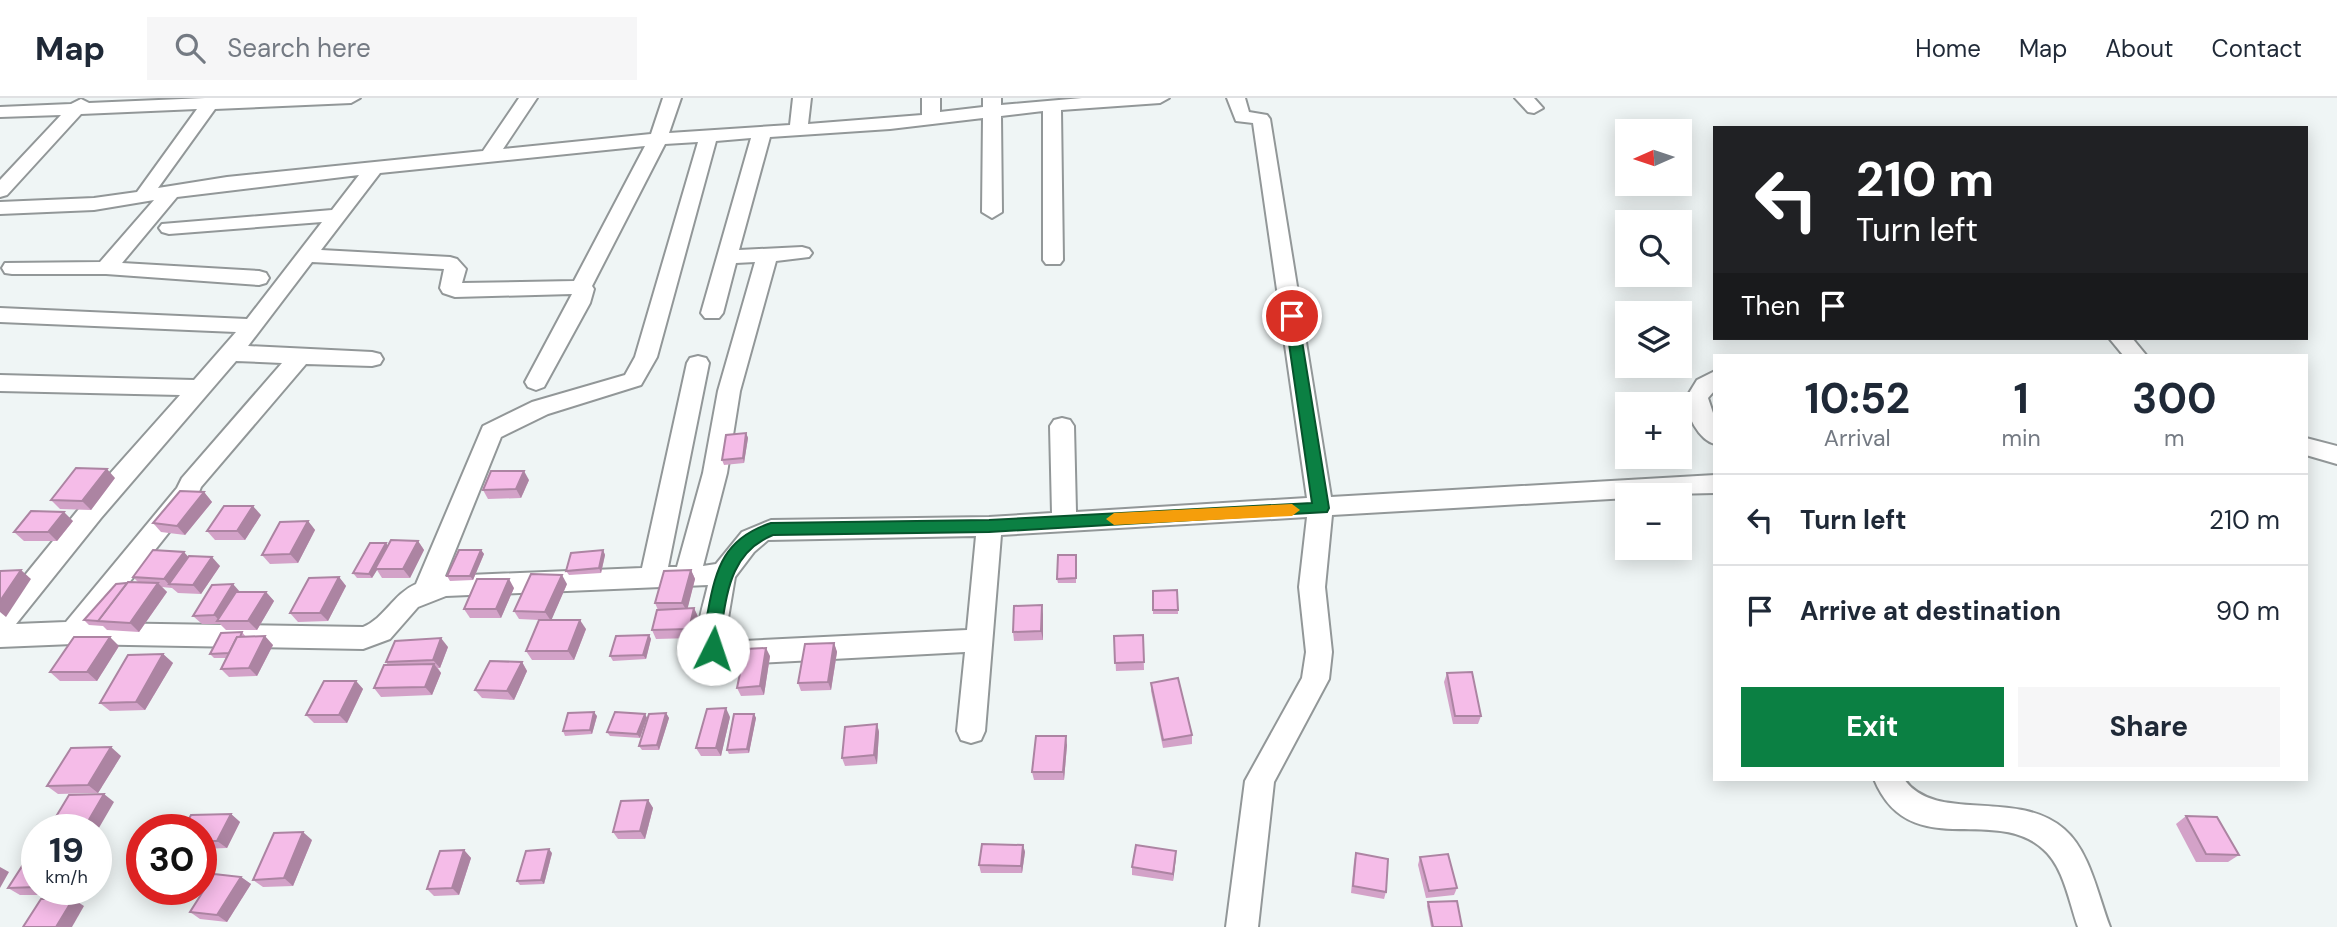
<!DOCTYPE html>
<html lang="en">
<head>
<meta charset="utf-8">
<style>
	:root { --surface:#fff; --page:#f6f6f7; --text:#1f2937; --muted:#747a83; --line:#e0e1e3; --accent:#0b8043 }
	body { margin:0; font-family:"DM Sans",sans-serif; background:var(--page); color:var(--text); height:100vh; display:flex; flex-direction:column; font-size:26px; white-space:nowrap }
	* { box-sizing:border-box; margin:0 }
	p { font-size:23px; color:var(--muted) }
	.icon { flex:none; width:38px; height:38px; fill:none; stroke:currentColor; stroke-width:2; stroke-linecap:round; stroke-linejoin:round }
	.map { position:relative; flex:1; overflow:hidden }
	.sheet { position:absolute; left:1713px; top:256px; width:595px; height:427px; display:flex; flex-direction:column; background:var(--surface); border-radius:0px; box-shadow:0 4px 18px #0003 }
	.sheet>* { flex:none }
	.banner { position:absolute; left:1713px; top:28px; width:595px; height:214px; border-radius:0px; box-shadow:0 4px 18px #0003; background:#202124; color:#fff; overflow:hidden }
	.needle { width:46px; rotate:267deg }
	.controls { position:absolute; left:1615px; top:21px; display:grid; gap:14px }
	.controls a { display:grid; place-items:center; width:77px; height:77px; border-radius:0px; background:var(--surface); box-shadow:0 4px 18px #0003; font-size:35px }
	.speed { position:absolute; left:21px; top:716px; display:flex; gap:14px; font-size:35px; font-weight:700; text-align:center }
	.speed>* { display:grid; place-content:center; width:91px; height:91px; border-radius:50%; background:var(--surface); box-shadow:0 4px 18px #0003; line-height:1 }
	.speed small { font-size:18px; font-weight:400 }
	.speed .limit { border:10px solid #d22; background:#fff; color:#111 }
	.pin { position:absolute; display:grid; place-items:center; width:60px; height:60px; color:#fff; margin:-30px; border:4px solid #fff; border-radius:50%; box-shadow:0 2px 7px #0007 }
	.me { position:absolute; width:77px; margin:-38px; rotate:4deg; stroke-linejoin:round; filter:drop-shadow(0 0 5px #0008) }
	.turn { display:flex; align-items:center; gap:24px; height:147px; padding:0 28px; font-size:32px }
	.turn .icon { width:91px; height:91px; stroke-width:2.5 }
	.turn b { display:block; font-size:49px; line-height:60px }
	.then { display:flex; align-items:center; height:66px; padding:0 28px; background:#0003; gap:14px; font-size:26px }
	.eta { display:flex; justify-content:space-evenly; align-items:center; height:119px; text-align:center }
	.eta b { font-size:42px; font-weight:700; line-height:49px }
	.button { display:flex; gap:14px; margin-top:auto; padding:14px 28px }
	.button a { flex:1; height:80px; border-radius:0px; background:var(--accent); color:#fff; font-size:28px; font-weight:700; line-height:80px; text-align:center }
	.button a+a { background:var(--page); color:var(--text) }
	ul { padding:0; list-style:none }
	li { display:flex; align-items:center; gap:21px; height:91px; padding:0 28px; border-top:2px solid var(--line) }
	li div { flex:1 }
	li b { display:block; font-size:26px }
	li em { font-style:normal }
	header { display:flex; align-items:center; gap:42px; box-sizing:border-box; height:98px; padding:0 35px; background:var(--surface); border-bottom:2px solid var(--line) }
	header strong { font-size:33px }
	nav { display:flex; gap:38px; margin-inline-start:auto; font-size:24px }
	.search { width:490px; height:63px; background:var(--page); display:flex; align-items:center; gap:18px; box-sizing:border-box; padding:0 24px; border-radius:0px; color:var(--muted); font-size:26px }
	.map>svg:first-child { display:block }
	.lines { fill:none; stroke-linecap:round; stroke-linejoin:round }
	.minor-casing { stroke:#929798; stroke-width:4 }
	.minor { fill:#fff; fill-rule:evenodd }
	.wall { fill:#d3a2c8 }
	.shaded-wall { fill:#ac84a2 }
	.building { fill:#f5bce8; stroke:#ac84a2; stroke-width:2 }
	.route { fill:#0b8043; stroke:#07532c; stroke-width:2 }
	.slow { fill:#f59e0b }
</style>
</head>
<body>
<header>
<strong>Map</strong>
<div class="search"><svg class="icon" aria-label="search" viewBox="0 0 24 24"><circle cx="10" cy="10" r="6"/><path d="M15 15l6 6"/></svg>Search here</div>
<nav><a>Home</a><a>Map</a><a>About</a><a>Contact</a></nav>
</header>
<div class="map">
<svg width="2337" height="829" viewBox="0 0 2337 829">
	<rect width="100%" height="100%" fill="#eff5f5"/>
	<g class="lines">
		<g class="minor-casing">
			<g id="minor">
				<path d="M205 0H360L351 5 215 11 158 90 227 79 483 53 519 0H537L503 51 651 36 663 0H681L669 35 790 27 793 0H811L808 26 922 17V0H940V14L983 9V0H1001V7L1082 0H1169L1160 5 1061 12 1063 162 1060 166H1046L1043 162V13L1001 18 1002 114 992 120 982 114 983 20 890 31 770 39 739 152 802 149 809 151 812 155 809 159 776 163 740 293 727 375 703 468 716 466 742 434 771 422 989 419 1052 415 1050 328 1054 322 1062 320 1070 322 1074 328 1076 414 1307 400 1253 25 1236 23 1227 0H1245L1249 14 1267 17 1270 21 1331 399 1715 377V395L1628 397V400L1332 417 1325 489 1332 554 1329 581 1274 684 1258 829H1226L1245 683 1302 580 1306 554 1299 489 1307 419 1001 437 985 633 981 642 971 645 961 642 957 633 965 554 719 567C684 555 702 515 708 487L446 498 418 509 390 541 363 551 73 546 0 549V508L83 406 180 297 0 293V277L194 282 236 234 0 224V210L247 221 322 124 169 136 162 134 159 130 162 126 332 112 359 77 177 99 122 165 259 173 266 175 269 180 266 185 259 187 106 176H12L5 175 2 170 5 165 100 164 154 102 94 112 0 116V104L94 100 137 94 197 11 81 16 7 97 0 99V82L61 17 0 19V9L71 6 81 1 89 5ZM751 40 701 215 705 220H719L723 215 736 165 755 164 718 293 703 375 677 469H668L709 265 706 260 698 258 690 260 687 265 642 470 445 478 501 339 548 316 641 287 657 259 716 43ZM698 44 635 259 625 277 532 304 483 328 416 486C393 496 385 520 363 529L97 525 197 399 201 389 306 266 372 268 380 266 383 261 380 256 372 254 248 248 312 164 444 171 440 190 443 195 455 199 572 196 525 284 528 289 536 292 544 289 590 205 594 191 592 188 665 46ZM645 48 574 183 462 185 466 171 457 161 450 159 321 152 380 75ZM236 263 282 265 182 380 177 390 66 524 16 526 101 420ZM976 438 967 532 724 544 735 479 754 454 768 442Z"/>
				<polygon points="1515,0 1534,0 1543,10 1534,15 1528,14"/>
				<polygon points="2109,240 2132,240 2146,257 2123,257"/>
				<path d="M1715 273V292L1708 300 1715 321V346C1699 342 1686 317 1686 300L1697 282Z"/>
				<polygon points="2306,340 2337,348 2337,366 2306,357"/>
				<path d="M1874 681H1904C1935 726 2017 690 2064 731 2090 753 2098 798 2110 829H2078C2069 804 2064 769 2043 751 1994 706 1909 766 1874 681Z"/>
			</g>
		</g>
		<use href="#minor" class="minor"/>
	</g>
	<g class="wall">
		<polygon points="746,335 748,340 744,365 724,367 722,362"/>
		<polygon points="115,380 91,412 60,411 51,402"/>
		<polygon points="529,382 521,400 488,401 483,392"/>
		<polygon points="204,394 212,404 185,437 161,434 153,425"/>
		<polygon points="261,417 245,442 215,442 207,433"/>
		<polygon points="73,423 57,443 24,443 14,434"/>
		<polygon points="308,423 315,432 298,465 270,466 262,457"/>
		<polygon points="418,443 424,452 410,480 382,480 377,472 372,480 357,480 353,475 386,445 388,448"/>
		<polygon points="481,452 484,456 473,482 450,483 447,478"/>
		<polygon points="603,452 605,457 601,475 569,477 566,473"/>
		<polygon points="189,459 220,468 201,496 178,495 172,490 162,489 167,494 139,534 107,532 103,528 89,527 84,522 138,484 133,479"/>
		<polygon points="1076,461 1076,485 1058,485 1057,481"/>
		<polygon points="691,472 695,481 687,511 694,510 698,519 693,540 656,541 652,532 658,512 655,505"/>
		<polygon points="339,479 346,488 328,523 298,524 290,515"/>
		<polygon points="567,486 551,522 586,531 574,562 532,562 526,553 539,522 519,521 514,513"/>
		<polygon points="514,490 501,520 470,520 464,511"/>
		<polygon points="1177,492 1178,516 1153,516 1153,493"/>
		<polygon points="239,494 266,494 274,503 257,532 226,532 220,526 202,526 193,518"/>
		<polygon points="1043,516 1043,542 1014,543 1013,534"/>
		<polygon points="242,534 246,539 273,547 257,578 229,579 221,571 226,560 214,560 210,556"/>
		<polygon points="649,537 651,541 646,561 613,563 610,558"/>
		<polygon points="1143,537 1144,572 1116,573 1114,538"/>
		<polygon points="834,545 837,554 831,592 801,593 798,585"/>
		<polygon points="119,548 97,583 60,583 50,574"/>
		<polygon points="448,549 440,570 438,570 441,575 432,597 381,599 374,590 388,567 386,564"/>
		<polygon points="163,556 173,565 145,612 110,613 100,605"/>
		<polygon points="770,558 764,597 741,598 737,590"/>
		<polygon points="732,563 728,580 694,581 692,577"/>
		<polygon points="522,564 527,573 514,602 482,600 475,592"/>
		<polygon points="1447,575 1481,618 1478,626 1453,626 1444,584"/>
		<polygon points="356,583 363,591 347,625 314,625 306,617"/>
		<polygon points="1151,585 1192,637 1192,646 1163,650 1151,593"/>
		<polygon points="666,615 669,620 659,652 642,652 639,648"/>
		<polygon points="645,616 647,620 640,640 610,638 607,634"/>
		<polygon points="754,616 756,620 749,655 729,656 727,652"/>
		<polygon points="597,618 592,636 565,638 563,633"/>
		<polygon points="730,619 721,658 701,658 696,650"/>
		<polygon points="877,626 879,634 877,666 845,668 842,660"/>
		<polygon points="1067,647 1064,682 1034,682 1032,674"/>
		<polygon points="121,658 98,695 58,696 47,688"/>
		<polygon points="648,702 653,710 645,741 618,741 613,734"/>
		<polygon points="231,716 240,724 227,750 201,751 201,732"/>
		<polygon points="2186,718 2239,757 2228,764 2196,764 2176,726"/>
		<polygon points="312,742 293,788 263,789 253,782"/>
		<polygon points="37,745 37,791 58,791 55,797 20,797 8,790"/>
		<polygon points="1023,747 1025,754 1022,775 981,775 979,767"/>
		<polygon points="464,752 471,760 459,797 434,798 427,791"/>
		<polygon points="1176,753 1173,783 1132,777 1132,769"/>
		<polygon points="552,755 544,786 520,787 517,783"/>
		<polygon points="1356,755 1386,794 1384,801 1351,795 1354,763"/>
		<polygon points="1420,759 1457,790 1454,797 1426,800 1418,767"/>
		<polygon points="241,779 251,786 227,824 200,821 190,814"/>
		<polygon points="1428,804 1462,829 1431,829 1427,808"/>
	</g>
	<g class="shaded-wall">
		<polygon points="746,335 748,340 744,365 743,360"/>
		<polygon points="107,371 115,380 91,412 82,403"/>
		<polygon points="524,373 529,382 521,400 516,391"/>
		<polygon points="204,394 212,404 185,437 177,428"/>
		<polygon points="253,408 261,417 245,442 237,433"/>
		<polygon points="64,414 73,423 57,443 48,434"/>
		<polygon points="308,423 315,432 298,465 290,456"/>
		<polygon points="418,443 424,452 410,480 403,471"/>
		<polygon points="386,445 389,450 375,471 377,472 372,480 369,476"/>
		<polygon points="481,452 484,456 473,482 470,478"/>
		<polygon points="603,452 605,457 601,475 599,470"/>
		<polygon points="184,454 192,463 169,486 172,490 164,481"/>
		<polygon points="212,459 220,468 201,496 193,487"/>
		<polygon points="21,472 31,481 6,519 0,514 0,503"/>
		<polygon points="691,472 695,481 687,513 682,505"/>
		<polygon points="562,477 567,486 551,523 545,514"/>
		<polygon points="339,479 346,488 328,523 320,515"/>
		<polygon points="509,481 514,490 501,520 496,511"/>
		<polygon points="158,485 167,494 139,534 130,525"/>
		<polygon points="233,486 241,495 220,523 214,517"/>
		<polygon points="266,494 274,503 257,532 248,523"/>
		<polygon points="1042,507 1043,516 1043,542 1041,533"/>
		<polygon points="694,510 698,519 693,540 689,531"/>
		<polygon points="580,522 586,531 574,562 568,553"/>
		<polygon points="649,537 651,541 646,561 643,557"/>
		<polygon points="265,538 273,547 257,578 249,570"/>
		<polygon points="110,539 119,548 97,583 87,574"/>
		<polygon points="441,540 448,549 440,570 433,562"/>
		<polygon points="834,545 837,554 831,592 828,584"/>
		<polygon points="766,550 770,558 764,597 760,588"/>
		<polygon points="163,556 173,565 145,612 136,604"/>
		<polygon points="730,559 732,563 728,580 726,576"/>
		<polygon points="522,564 527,573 514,602 507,593"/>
		<polygon points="434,566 441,575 432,597 425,589"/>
		<polygon points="356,583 363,591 347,625 339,617"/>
		<polygon points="726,610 730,619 721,658 716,650"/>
		<polygon points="594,614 597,618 592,636 590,632"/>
		<polygon points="666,615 669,620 659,652 657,647"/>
		<polygon points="645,616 647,620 640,640 637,636"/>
		<polygon points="754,616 756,620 749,655 747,651"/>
		<polygon points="877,626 879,634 877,666 874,657"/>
		<polygon points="1066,638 1067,647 1064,682 1063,674"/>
		<polygon points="111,649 121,658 98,695 88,687"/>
		<polygon points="104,696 114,704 96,735 96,732 83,732"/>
		<polygon points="648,702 653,710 645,741 640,733"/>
		<polygon points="231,716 240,724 227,750 217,743"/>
		<polygon points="303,734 312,742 293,788 284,780"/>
		<polygon points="1023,747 1025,754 1022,775 1021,768"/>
		<polygon points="549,751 552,755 544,786 541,782"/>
		<polygon points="464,752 471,760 459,797 452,790"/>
		<polygon points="1176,753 1176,760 1173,783 1173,776"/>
		<polygon points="0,769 9,774 0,790"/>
		<polygon points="241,779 251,786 227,824 217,817"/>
		<polygon points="46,791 58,791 55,797"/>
		<polygon points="73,801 84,808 72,829 56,829"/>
	</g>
	<g class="building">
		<polygon points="746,335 743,360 722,362 726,337"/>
		<polygon points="76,370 107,371 82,403 51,402"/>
		<polygon points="491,373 524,373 516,391 483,392"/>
		<polygon points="180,393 204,394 177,428 153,425"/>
		<polygon points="224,408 253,408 237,433 207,433"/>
		<polygon points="31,413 64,414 48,434 14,434"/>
		<polygon points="308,423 290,456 262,457 280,424"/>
		<polygon points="391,442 418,443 403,471 375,471"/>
		<polygon points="370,445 386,445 369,476 353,475"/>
		<polygon points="153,452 184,454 164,481 133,479"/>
		<polygon points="459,452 481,452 470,478 447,478"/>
		<polygon points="603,452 599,470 566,473 571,455"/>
		<polygon points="1058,457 1076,457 1076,480 1057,481"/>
		<polygon points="189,458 212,459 193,487 169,486"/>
		<polygon points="21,472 0,503 0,473"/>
		<polygon points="691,472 682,505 655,505 664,473"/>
		<polygon points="531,476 562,477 545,514 514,513"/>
		<polygon points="339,479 320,515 290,515 309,480"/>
		<polygon points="477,481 509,481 496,511 464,511"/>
		<polygon points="128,484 158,485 130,525 98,523"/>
		<polygon points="127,485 98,523 84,522 116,486"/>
		<polygon points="233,486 214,517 193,518 212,487"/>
		<polygon points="1177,492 1178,512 1153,512 1153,493"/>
		<polygon points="236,494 266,494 248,523 217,523"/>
		<polygon points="1042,507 1041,533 1013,534 1014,508"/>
		<polygon points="694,510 689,531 652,532 657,512"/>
		<polygon points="539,522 580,522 568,553 526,553"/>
		<polygon points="242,534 240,539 237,539 229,555 210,556 221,535"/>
		<polygon points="649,537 643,557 610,558 616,538"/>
		<polygon points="1143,537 1144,564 1115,565 1114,538"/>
		<polygon points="265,538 249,570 221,571 237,539"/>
		<polygon points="74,539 110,539 87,574 50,574"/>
		<polygon points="441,540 433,562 386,564 395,543"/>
		<polygon points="834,545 828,584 798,585 805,546"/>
		<polygon points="766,550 760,588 737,590 745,551"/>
		<polygon points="163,556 136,604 100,605 128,557"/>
		<polygon points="730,559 726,576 692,577 696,560"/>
		<polygon points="490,563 522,564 507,593 475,592"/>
		<polygon points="434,566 425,589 374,590 384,567"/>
		<polygon points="1472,574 1481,618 1455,618 1447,575"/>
		<polygon points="1178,580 1192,637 1163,642 1151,585"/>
		<polygon points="324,583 356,583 339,617 306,617"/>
		<polygon points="726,610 716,650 696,650 707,611"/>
		<polygon points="594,614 590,632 563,633 568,615"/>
		<polygon points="615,614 645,616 637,636 607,634"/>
		<polygon points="666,615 657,647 639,648 649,616"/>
		<polygon points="734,616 754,616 747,651 727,652"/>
		<polygon points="877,626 874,657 842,660 845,629"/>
		<polygon points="1036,638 1066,638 1063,674 1032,674"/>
		<polygon points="111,649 88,687 47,688 71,650"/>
		<polygon points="104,696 83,732 48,732 69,697"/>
		<polygon points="648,702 640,733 613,734 621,703"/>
		<polygon points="231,716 217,743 201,743 201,732 183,732 191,717"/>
		<polygon points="2186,718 2217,719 2239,757 2206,756"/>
		<polygon points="303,734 284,780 253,782 274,735"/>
		<polygon points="37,745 37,789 8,790"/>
		<polygon points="982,746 1023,747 1021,768 979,767"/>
		<polygon points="1136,747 1176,753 1173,776 1132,769"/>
		<polygon points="549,751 541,782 517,783 526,753"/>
		<polygon points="464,752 452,790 427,791 440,753"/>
		<polygon points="1356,755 1388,761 1386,794 1353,788"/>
		<polygon points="1448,756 1457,790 1429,793 1420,759"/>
		<polygon points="214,776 241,779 217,817 190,814"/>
		<polygon points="41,801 73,801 56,829 23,829"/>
		<polygon points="1457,803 1462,829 1433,829 1428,804"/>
	</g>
	<path class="route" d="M1292 214 1298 218 1329 410 1327 414 989 434 773 437C727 456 727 500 719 543L722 551 719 556 713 558 707 556C699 542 705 528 708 513 716 469 725 440 771 425L989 422 1312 405 1285 218Z"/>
	<polygon class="slow" points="1292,406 1300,412 1292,418 1114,427 1106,421 1114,415"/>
</svg>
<div class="controls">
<a><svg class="needle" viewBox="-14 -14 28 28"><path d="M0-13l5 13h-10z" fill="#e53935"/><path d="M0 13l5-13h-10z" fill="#747a83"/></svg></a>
<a><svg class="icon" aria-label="search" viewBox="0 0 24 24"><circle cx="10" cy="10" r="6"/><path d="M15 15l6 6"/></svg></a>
<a><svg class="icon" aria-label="layers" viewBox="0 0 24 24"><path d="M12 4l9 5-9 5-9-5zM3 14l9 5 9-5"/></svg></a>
<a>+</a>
<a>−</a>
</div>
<div class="speed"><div>19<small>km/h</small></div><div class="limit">30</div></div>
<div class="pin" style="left:1292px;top:218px;background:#d93025"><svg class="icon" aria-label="arrive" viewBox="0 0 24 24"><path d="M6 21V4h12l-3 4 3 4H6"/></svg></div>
<svg class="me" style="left:713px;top:551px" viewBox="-20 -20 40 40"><circle r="19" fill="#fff"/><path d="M0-13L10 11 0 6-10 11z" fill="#0b8043"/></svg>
<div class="banner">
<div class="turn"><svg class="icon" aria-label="left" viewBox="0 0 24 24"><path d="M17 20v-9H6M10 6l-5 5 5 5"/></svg><div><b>210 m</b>Turn left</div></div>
<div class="then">Then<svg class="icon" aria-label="arrive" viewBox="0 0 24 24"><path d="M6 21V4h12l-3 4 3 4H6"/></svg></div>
</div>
<section class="sheet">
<div class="eta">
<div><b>10:52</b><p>Arrival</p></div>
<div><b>1</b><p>min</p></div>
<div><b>300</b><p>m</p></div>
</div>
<ul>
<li><svg class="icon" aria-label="left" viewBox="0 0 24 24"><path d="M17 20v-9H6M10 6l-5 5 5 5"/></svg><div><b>Turn left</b></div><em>210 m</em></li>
<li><svg class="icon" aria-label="arrive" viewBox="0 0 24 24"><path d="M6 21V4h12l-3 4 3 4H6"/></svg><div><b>Arrive at destination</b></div><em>90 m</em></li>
</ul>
<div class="button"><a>Exit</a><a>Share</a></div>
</section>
</div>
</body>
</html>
